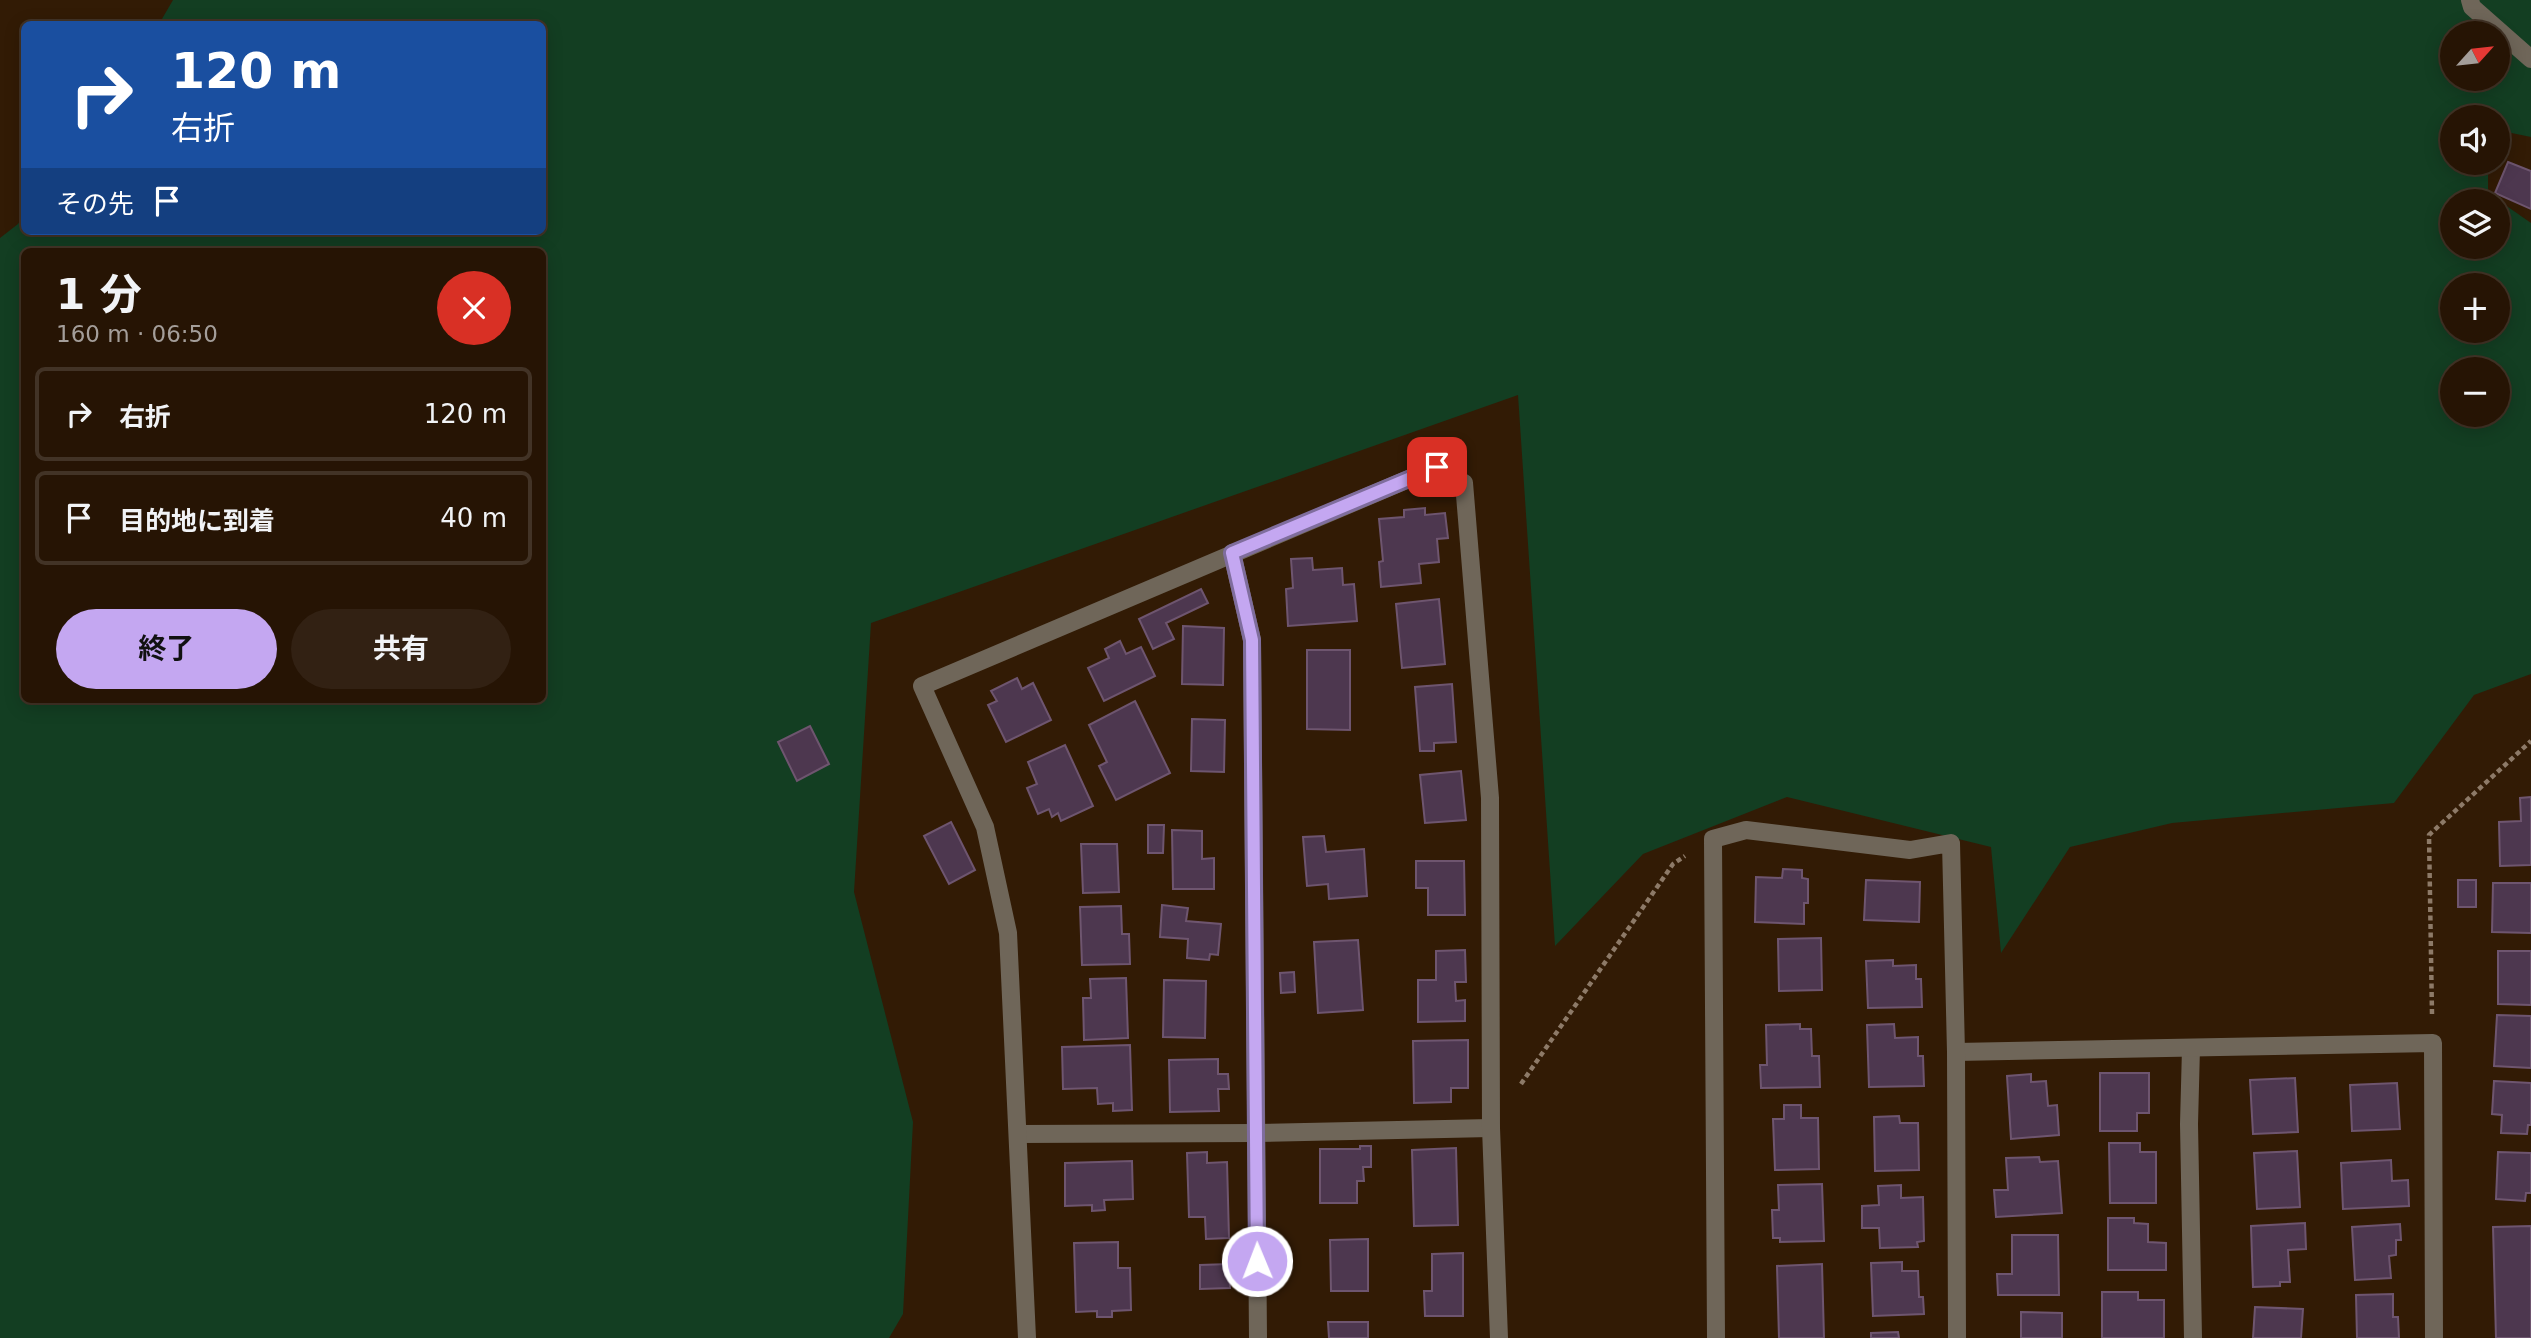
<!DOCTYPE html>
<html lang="ja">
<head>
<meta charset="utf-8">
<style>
	:root { --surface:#261404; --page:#322113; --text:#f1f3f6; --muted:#a49e9a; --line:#423326; --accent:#c4a7f1 }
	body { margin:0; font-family:"DejaVu Sans","Noto Sans JP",sans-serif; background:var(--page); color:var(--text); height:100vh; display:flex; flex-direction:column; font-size:26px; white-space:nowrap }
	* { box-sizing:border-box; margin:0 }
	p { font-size:23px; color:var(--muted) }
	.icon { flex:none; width:38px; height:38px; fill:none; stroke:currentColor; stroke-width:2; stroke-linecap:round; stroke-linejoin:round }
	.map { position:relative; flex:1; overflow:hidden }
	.panel { position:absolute; left:21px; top:248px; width:525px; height:455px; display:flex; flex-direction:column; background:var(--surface); border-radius:10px; box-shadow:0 4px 18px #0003,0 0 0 2px var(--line) }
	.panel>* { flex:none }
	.hud { position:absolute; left:21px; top:21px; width:525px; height:214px; border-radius:10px; box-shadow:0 4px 18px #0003,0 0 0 2px var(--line); background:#1a4fa0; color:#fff; overflow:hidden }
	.needle { width:46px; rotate:63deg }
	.buttons { position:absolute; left:2440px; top:21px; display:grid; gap:14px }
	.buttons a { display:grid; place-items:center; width:70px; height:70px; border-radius:50%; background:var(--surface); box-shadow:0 4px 18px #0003,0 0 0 2px var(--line); font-size:35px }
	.pin { position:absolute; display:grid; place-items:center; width:60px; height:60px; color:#fff; margin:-30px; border-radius:14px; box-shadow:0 4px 10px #0006 }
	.me { position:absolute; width:77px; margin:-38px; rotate:359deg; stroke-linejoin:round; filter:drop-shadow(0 0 5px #0008) }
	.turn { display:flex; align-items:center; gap:24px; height:147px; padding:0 35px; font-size:32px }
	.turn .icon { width:91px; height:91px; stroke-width:2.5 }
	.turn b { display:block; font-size:49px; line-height:60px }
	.then { display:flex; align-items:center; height:66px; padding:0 35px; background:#0003; gap:14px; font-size:26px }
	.round { display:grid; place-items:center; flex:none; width:74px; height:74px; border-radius:37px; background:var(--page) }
	.headline { display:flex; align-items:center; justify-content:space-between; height:119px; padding:0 35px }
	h1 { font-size:42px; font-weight:700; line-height:52px }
	.cta { display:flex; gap:14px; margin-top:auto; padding:14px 35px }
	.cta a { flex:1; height:80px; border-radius:42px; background:var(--accent); color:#111; font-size:28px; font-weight:700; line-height:80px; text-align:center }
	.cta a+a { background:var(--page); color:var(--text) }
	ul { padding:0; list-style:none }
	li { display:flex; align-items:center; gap:21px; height:94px; margin:0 14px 10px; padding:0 21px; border:4px solid var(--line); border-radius:10px }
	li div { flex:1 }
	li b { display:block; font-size:26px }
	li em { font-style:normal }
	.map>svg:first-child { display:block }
	.green { fill:#133e22; fill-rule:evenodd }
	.building { fill:#4d374f; stroke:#6e556f; stroke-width:2 }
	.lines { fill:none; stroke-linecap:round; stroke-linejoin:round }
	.path { stroke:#8d7a68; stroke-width:4.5; stroke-dasharray:5 3.5; stroke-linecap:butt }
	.minor { stroke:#6f6659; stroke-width:18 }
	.route-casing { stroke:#7f6d9d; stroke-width:18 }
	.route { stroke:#c4a7f1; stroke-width:12 }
</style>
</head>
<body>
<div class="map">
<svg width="2531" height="1338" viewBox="0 0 2531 1338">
	<rect width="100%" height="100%" fill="#321b05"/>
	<path class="green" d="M173 0H2531V137L2497 130V117H2452V163H2488V193L2531 223V674L2474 695 2394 803 2172 823 2070 847 2001 953 1991 847 1787 797 1643 854 1555 946 1518 395 871 623 854 892 913 1122 903 1314 889 1338H0V238L18 224 24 215V231H542V24H159ZM2452 33H2497V79H2452ZM2452 201H2497V247H2452ZM24 252H542V700H24ZM2452 285H2497V331H2452ZM2452 369H2497V415H2452Z"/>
	<g class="building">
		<polygon points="2508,162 2531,171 2531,209 2495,193"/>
		<polygon points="1425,508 1425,515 1445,513 1448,538 1437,539 1439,562 1419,564 1421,583 1381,587 1379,562 1383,561 1379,519 1404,517 1404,510"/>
		<polygon points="1312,558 1313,570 1342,568 1343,585 1354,584 1357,621 1288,626 1286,589 1293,588 1291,559"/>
		<polygon points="1201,589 1208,603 1166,623 1174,639 1153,649 1139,619"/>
		<polygon points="1439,599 1445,664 1402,668 1396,604"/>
		<polygon points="1183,626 1224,628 1223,685 1182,684"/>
		<polygon points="1120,641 1126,654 1141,647 1155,676 1104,701 1088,668 1109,658 1105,649"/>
		<polygon points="1307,650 1350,650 1350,730 1307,729"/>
		<polygon points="1017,678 1022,689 1033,683 1051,720 1006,742 988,705 997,701 991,691"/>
		<polygon points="1452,684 1456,742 1434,743 1434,751 1420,751 1415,687"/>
		<polygon points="1135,701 1170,773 1116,800 1099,766 1107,762 1089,725"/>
		<polygon points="1192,719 1225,720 1224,772 1191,771"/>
		<polygon points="810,726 829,764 797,781 778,742"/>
		<polygon points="1065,745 1093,806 1061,821 1058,813 1052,817 1049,809 1038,814 1027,788 1037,784 1028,762"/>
		<polygon points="1461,771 1466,820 1425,823 1420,775"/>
		<polygon points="2531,797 2531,865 2500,866 2499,822 2521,821 2520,798"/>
		<polygon points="951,822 975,870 949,884 924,836"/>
		<polygon points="1148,825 1164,825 1163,853 1148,853"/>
		<polygon points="1172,830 1202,831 1202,859 1214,858 1214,889 1173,889"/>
		<polygon points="1324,836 1326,852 1364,849 1367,896 1329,899 1328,884 1307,886 1303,837"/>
		<polygon points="1081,844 1117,844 1119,892 1083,893"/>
		<polygon points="1416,861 1464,861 1465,915 1428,915 1428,888 1416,888"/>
		<polygon points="1783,869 1802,870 1802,878 1808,879 1808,903 1804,903 1804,924 1755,922 1756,877 1782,878"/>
		<polygon points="1866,880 1920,882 1919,922 1864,920"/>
		<rect x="2458" y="880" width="18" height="27"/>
		<polygon points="2493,883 2531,883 2531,933 2492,932"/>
		<polygon points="1162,905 1188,908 1186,921 1221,924 1218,955 1210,954 1209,960 1187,958 1188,939 1160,937"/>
		<polygon points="1121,906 1122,934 1129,934 1130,964 1082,965 1080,907"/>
		<polygon points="1821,938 1822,990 1779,991 1778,939"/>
		<polygon points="1358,940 1363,1010 1318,1013 1314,942"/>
		<polygon points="1465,950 1466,982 1455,982 1456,1001 1465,1000 1465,1021 1418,1022 1418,980 1436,980 1436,951"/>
		<polygon points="2498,951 2531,951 2531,1005 2498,1004"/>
		<polygon points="1893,960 1893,966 1916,965 1916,979 1921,979 1922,1007 1868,1008 1866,961"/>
		<polygon points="1294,972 1295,992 1281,993 1280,973"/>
		<polygon points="1126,978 1128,1038 1084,1040 1083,998 1091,998 1090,979"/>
		<polygon points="1164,980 1206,981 1205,1038 1163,1037"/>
		<polygon points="2497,1015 2531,1016 2531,1068 2494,1066"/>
		<polygon points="1800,1024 1800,1029 1811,1029 1812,1056 1819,1056 1820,1087 1761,1088 1760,1065 1767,1065 1766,1025"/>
		<polygon points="1894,1024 1895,1038 1918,1037 1918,1056 1923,1056 1924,1086 1869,1087 1867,1025"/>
		<polygon points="1468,1040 1468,1088 1451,1088 1451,1102 1414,1103 1413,1041"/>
		<polygon points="1130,1045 1132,1110 1113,1111 1113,1103 1098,1104 1097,1088 1063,1089 1062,1047"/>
		<polygon points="1218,1059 1218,1074 1228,1074 1229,1089 1218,1089 1219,1111 1170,1112 1169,1060"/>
		<polygon points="2100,1073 2149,1073 2149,1113 2137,1113 2137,1131 2100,1131"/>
		<polygon points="2031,1074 2031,1082 2046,1081 2048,1106 2057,1105 2059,1135 2011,1139 2007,1076"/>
		<polygon points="2295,1078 2298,1132 2253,1134 2250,1080"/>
		<polygon points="2494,1081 2531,1083 2531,1125 2528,1125 2527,1134 2501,1133 2502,1115 2492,1114"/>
		<polygon points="2397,1083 2400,1129 2352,1131 2350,1085"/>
		<polygon points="1784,1105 1801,1105 1801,1118 1818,1118 1819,1169 1775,1170 1773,1119 1784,1119"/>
		<polygon points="1899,1116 1900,1123 1918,1123 1919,1170 1875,1171 1874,1117"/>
		<polygon points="2109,1143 2140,1143 2140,1152 2156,1152 2156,1203 2110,1203"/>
		<polygon points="1360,1146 1371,1146 1371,1167 1363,1167 1364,1181 1357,1181 1357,1203 1320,1203 1320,1149 1360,1149"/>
		<polygon points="1456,1148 1458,1225 1414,1226 1412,1150"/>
		<polygon points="2297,1151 2300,1207 2257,1209 2254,1153"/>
		<polygon points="1207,1152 1207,1163 1227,1162 1229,1238 1206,1239 1205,1217 1189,1217 1187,1153"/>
		<polygon points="2498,1152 2531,1153 2531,1193 2526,1193 2525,1201 2496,1199"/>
		<polygon points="2039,1157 2040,1162 2058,1161 2062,1213 1996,1217 1994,1190 2008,1190 2006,1158"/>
		<polygon points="2391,1160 2392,1181 2408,1180 2409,1206 2343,1209 2341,1163"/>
		<polygon points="1132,1161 1133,1199 1104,1200 1105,1210 1092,1211 1092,1205 1065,1206 1065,1163"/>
		<polygon points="1822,1184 1824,1241 1780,1242 1780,1238 1773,1238 1772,1210 1779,1210 1778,1185"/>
		<polygon points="1901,1185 1901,1198 1923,1197 1924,1241 1917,1242 1918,1247 1880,1248 1879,1228 1862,1228 1862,1206 1879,1205 1878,1186"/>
		<polygon points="2108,1218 2134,1218 2134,1223 2148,1224 2148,1242 2166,1243 2166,1270 2108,1270"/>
		<polygon points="2305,1223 2306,1249 2288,1250 2290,1282 2280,1282 2280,1286 2253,1287 2251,1226"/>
		<polygon points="2400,1224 2401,1240 2396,1240 2396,1255 2389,1256 2391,1278 2355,1280 2352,1227"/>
		<polygon points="2531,1226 2531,1338 2496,1338 2493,1227"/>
		<polygon points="2012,1235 2058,1235 2059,1295 1998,1295 1997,1274 2012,1274"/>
		<polygon points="1368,1239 1368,1291 1331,1291 1330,1240"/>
		<polygon points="1118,1242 1118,1268 1130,1268 1131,1310 1112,1311 1112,1317 1097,1317 1097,1311 1076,1312 1074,1243"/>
		<polygon points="1463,1253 1463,1316 1425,1316 1424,1291 1432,1291 1432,1254"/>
		<polygon points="1902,1262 1902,1271 1918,1271 1919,1297 1923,1297 1924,1314 1873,1316 1871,1263"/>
		<polygon points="1229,1264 1230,1288 1200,1289 1200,1265"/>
		<polygon points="1822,1264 1824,1338 1779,1338 1777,1266"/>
		<polygon points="2102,1292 2138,1292 2138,1300 2164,1300 2164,1338 2102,1338"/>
		<polygon points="2393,1294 2393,1317 2398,1317 2399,1338 2357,1338 2356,1295"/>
		<polygon points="2255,1307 2303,1309 2301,1338 2253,1338"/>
		<polygon points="2021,1312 2062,1313 2062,1338 2021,1338"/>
		<polygon points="1328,1322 1368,1322 1368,1338 1329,1338"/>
		<polygon points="1898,1332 1899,1338 1871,1338 1871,1333"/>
	</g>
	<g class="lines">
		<g class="path">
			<polyline points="2432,1014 2429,835 2531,741"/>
			<polyline points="1521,1084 1673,864 1685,856"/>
		</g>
		<g class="minor">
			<polyline points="2470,0 2472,7 2531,59"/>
			<polyline points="1232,553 1252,640 1258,1338"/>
			<polyline points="2191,1048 2189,1124 2193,1338"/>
			<polyline points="1956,1052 2433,1043 2434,1338"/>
			<polyline points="1019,1134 1255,1133 1491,1128"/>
			<polyline points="1027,1338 1008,933 985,827 922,686 1437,467 1464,483 1490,798 1491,1128 1499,1338"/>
			<polyline points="1716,1338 1713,839 1746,830 1910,850 1951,843 1956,1052 1957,1338"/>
		</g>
	</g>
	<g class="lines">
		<g class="route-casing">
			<polyline id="route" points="1257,1261 1252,640 1232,553 1437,467"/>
		</g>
		<use href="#route" class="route"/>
	</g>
</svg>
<div class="buttons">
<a><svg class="needle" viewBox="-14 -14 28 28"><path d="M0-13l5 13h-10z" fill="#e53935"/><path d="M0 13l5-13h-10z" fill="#a49e9a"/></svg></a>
<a><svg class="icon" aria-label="sound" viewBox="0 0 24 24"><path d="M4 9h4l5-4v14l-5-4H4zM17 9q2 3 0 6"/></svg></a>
<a><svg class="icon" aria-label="layers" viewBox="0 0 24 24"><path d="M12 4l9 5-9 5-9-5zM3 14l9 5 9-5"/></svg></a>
<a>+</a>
<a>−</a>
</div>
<div class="pin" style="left:1437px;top:467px;background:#d93025"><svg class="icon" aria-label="arrive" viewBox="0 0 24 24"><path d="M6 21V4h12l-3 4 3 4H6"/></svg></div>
<svg class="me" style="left:1257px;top:1261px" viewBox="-20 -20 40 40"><circle r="17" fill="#c4a7f1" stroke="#fff" stroke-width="3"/><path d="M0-11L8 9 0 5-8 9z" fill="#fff"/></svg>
<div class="hud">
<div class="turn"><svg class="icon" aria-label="right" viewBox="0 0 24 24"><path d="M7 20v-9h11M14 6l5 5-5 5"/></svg><div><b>120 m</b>右折</div></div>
<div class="then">その先<svg class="icon" aria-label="arrive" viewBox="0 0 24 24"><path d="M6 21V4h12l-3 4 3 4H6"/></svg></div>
</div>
<section class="panel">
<div class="headline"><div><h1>1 分</h1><p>160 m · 06:50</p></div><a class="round" style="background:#d93025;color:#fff"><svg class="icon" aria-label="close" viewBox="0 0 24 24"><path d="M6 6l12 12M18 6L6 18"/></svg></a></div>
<ul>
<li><svg class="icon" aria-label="right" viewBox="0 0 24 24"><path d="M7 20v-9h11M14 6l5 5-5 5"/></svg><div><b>右折</b></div><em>120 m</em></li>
<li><svg class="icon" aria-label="arrive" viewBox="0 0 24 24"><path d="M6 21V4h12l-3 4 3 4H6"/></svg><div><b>目的地に到着</b></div><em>40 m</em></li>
</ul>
<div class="cta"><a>終了</a><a>共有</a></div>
</section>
</div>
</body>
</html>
